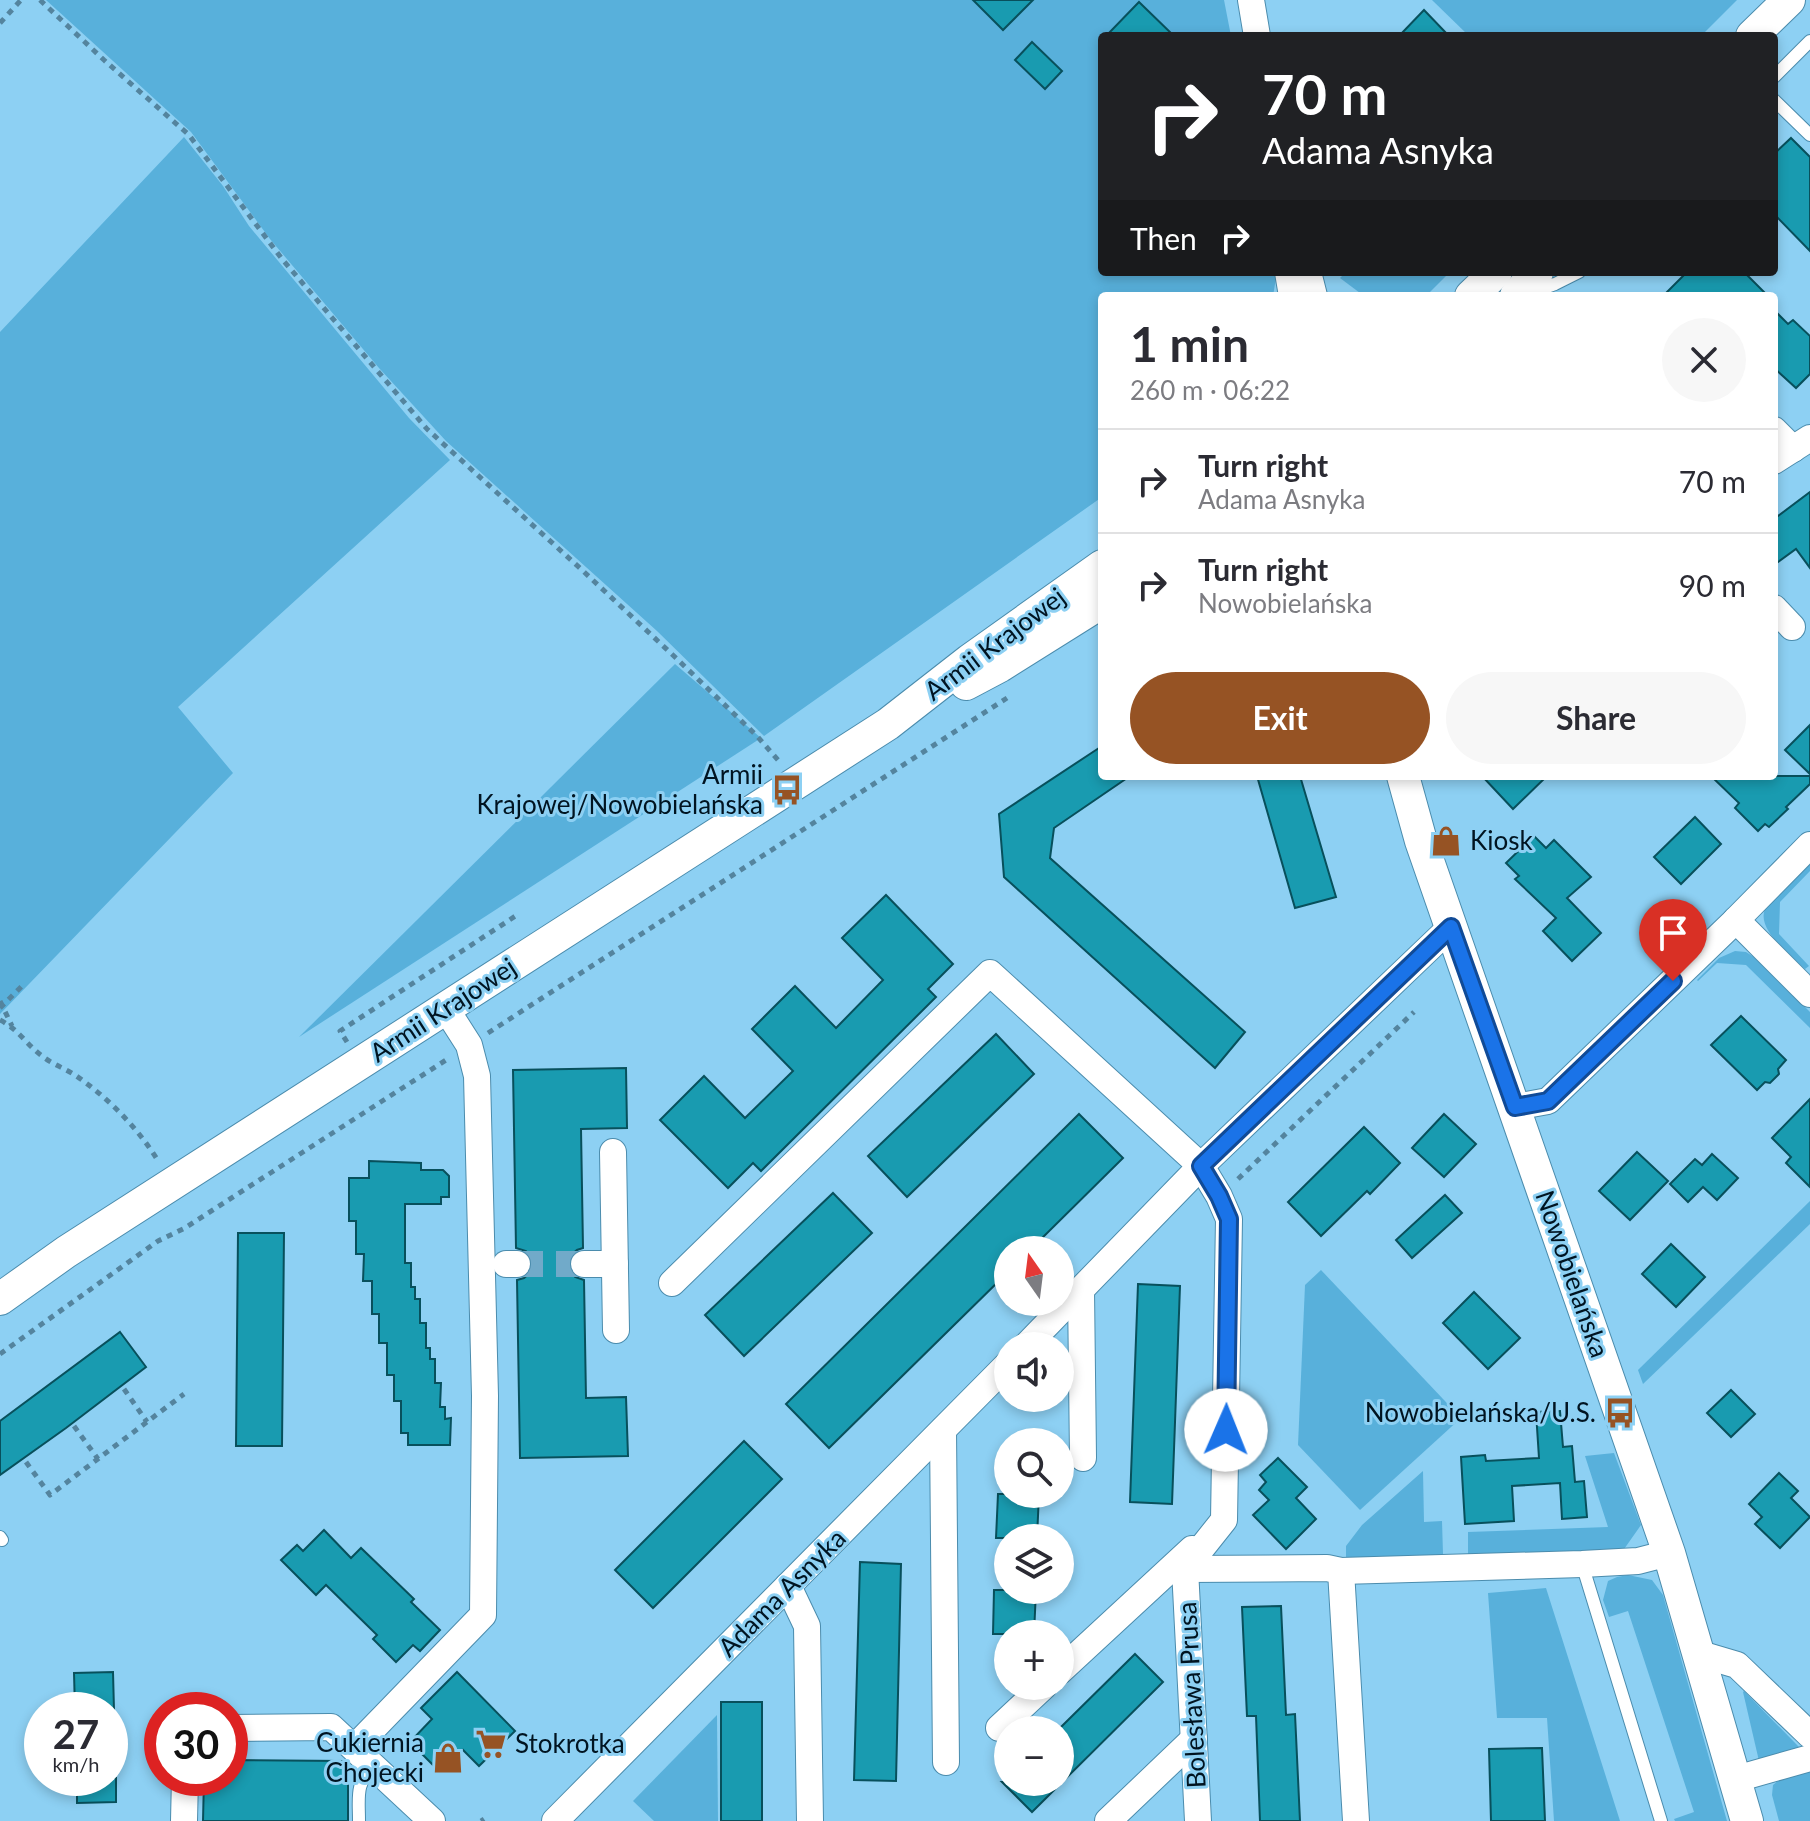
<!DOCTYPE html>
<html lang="en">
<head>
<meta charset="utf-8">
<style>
	:root { --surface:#fff; --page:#f7f7f7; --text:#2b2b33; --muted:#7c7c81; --line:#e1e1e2; --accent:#965324 }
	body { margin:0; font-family:Lato,sans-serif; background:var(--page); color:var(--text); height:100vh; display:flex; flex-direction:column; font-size:30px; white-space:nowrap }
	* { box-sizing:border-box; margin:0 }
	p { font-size:26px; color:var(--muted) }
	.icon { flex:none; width:44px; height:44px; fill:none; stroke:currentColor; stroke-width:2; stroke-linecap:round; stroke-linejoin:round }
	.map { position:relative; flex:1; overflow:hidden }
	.panel { position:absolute; left:1098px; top:292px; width:680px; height:488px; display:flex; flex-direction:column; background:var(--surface); border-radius:8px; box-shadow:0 4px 12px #0003 }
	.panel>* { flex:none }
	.top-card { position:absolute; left:1098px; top:32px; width:680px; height:244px; border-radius:8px; box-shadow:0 4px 12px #0003; background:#202124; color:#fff; overflow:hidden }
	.needle { width:52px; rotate:346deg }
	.controls { position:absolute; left:994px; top:1236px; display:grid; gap:16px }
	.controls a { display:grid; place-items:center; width:80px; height:80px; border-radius:50%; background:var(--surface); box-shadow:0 4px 12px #0003; font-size:40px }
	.speed { position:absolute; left:24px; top:1692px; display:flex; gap:16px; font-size:40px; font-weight:700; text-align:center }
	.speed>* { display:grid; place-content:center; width:104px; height:104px; border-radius:50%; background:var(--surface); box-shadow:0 4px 12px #0003; line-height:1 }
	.speed small { font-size:20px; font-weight:400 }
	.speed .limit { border:12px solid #d22; background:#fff; color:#111 }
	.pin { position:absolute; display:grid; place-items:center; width:68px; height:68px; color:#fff; margin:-82px -34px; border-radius:50% 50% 50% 0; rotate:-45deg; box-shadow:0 0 8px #0007 }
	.pin .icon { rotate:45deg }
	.me { position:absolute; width:88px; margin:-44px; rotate:1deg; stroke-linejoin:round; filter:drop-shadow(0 0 6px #0008) }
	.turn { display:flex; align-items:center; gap:28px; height:168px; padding:0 32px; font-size:36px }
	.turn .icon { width:104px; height:104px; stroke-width:2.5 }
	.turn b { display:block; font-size:56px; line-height:68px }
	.then { display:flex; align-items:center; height:76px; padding:0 32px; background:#0003; gap:16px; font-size:30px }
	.round { display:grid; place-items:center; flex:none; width:84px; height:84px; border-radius:42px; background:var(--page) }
	.headline { display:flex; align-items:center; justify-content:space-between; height:136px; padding:0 32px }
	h1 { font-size:48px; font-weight:700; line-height:60px }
	.cta { display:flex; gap:16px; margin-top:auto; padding:16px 32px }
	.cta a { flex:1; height:92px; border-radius:48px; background:var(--accent); color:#fff; font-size:32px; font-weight:700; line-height:92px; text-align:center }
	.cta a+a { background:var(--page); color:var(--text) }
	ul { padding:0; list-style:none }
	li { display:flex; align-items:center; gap:24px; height:104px; padding:0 32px; border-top:2px solid var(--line) }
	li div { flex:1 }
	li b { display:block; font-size:30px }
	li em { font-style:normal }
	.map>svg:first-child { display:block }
	.green { fill:#58b0db }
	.building { fill:#199bb0; stroke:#08505c; stroke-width:2 }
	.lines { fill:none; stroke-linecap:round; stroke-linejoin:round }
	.minor-tunnel { stroke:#71aac9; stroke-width:26; stroke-dasharray:26 13; stroke-linecap:butt }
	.service-casing { stroke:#4b8cad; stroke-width:14 }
	.minor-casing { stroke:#4b8cad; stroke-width:28 }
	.tertiary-casing { stroke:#4b8cad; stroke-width:34 }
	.path { stroke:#54849e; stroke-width:5; stroke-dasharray:6 6; stroke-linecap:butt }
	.service { stroke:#fff; stroke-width:12 }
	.minor { stroke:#fff; stroke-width:26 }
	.tertiary { stroke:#fff; stroke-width:32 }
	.route-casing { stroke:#114b97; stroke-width:20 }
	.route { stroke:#1a73e8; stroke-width:14 }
	.labels { text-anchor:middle; stroke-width:6; stroke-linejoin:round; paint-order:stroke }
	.street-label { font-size:26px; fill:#001421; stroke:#8dd0f3 }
	.poi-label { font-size:26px; fill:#001421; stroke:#8dd0f3; text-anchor:end }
</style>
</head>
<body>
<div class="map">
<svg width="1810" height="1821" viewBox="0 0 1810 1821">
	<rect width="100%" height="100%" fill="#8dd0f3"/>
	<g class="green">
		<polygon points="46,0 1224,0 1231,36 1102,36 1102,272 1277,272 1273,296 1102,296 1102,497 764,736 657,631 446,441 379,368 270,239 191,132"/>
		<polygon points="1432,0 1737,0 1701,36 1469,36"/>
		<polygon points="184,137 223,186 249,226 409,418 450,460 178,707 233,773 0,1014 0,332"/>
		<polygon points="1346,272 1450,272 1426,296 1364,296 1340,278"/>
		<polygon points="675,664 761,738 299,1037"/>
		<path d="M1810 864V871L1780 902 1779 934 1809 966 1805 969C1792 956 1756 930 1765 909 1769 901 1802 872 1810 864Z"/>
		<polygon points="1735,951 1746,952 1757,959 1810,1012 1810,1028 1746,965 1717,963 1698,981 1697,980 1719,958"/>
		<polygon points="1810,1201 1810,1224 1643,1384 1638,1370"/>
		<polygon points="1321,1270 1461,1418 1360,1510 1298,1445 1305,1285"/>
		<polygon points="1614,1453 1641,1525 1622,1552 1468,1559 1468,1532 1608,1527 1585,1456"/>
		<polygon points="1423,1471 1424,1522 1442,1521 1443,1554 1440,1559 1346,1558 1346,1546 1362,1525"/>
		<polygon points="1628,1575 1652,1580 1663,1595 1727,1821 1675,1821 1674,1819 1694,1812 1628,1611 1609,1617 1603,1600 1608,1581 1617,1577"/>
		<polygon points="1546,1588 1620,1821 1554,1821 1547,1718 1497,1718 1488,1593"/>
		<polygon points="1744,1691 1799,1747 1798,1751 1759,1761 1743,1692"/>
		<polygon points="717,1715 718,1821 654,1821 633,1801"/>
		<polygon points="1810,1768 1810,1821 1779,1821 1772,1795 1773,1785 1784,1776"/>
	</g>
	<g class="building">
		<polygon points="973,0 1033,0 1003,30"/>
		<polygon points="1139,2 1174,36 1106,36"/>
		<polygon points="1424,10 1449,36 1399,36"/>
		<polygon points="1032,42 1062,71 1045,89 1015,60"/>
		<polygon points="1791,138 1810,157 1810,251 1774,214 1774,154"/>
		<polygon points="1687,272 1744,272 1768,296 1663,296"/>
		<polygon points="1774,310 1788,324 1793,320 1810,336 1810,374 1796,388 1774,368"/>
		<polygon points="1810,492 1810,568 1796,549 1774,565 1774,519"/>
		<polygon points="1810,725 1810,774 1785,750"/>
		<polygon points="1102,746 1102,776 1130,776 1054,828 1050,858 1245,1032 1215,1068 1004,877 999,814"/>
		<polygon points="1257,776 1300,776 1336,897 1295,908"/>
		<polygon points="1482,776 1547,776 1513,809"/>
		<polygon points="1711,776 1810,776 1810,784 1786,807 1788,809 1769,827 1765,824 1758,831 1735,808 1739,803"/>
		<polygon points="1695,817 1721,844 1681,884 1654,857"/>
		<polygon points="1534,836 1546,848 1554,840 1591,877 1567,898 1601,933 1572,961 1543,931 1556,918 1515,879 1519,876 1506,863"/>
		<polygon points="886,895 953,964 928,989 936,997 761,1171 753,1163 728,1188 660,1120 704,1076 745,1118 793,1071 752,1029 795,986 836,1028 883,980 842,938"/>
		<polygon points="1741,1016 1786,1060 1778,1069 1779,1074 1770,1083 1765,1082 1757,1090 1711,1045"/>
		<polygon points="996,1034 1034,1074 907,1197 868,1156"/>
		<polygon points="626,1068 627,1128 581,1129 583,1248 577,1250 571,1255 568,1265 570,1271 575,1277 584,1280 586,1398 626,1397 628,1456 520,1458 517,1280 524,1278 530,1273 533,1263 531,1257 526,1251 516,1248 513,1070"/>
		<polygon points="1810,1099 1810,1187 1786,1163 1791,1157 1772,1138"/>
		<polygon points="1079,1114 1123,1158 1030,1250 1008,1250 1008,1272 829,1448 786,1404"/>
		<polygon points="1444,1114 1476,1144 1444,1177 1412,1148"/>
		<polygon points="1364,1127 1400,1163 1370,1194 1367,1191 1321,1236 1288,1202"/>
		<polygon points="1637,1152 1668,1181 1630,1220 1599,1191"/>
		<polygon points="1712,1154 1738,1178 1717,1200 1703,1187 1688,1202 1670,1184 1695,1159 1702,1165"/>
		<polygon points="369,1161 421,1163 421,1170 443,1170 449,1176 449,1197 441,1197 441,1204 405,1204 405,1263 411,1263 411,1287 415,1287 415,1299 420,1299 420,1323 426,1323 426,1348 430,1348 430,1359 435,1359 435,1383 441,1383 440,1407 445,1407 445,1419 451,1418 450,1445 408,1445 408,1433 401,1433 401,1401 394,1401 394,1375 387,1375 387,1343 379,1343 379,1314 372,1314 372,1281 363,1281 364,1254 356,1254 356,1221 349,1221 349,1178 369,1178"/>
		<polygon points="833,1193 872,1233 744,1356 705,1315"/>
		<polygon points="1445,1195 1462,1213 1412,1258 1396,1240"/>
		<polygon points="238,1233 284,1233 282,1446 236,1446"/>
		<polygon points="1671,1244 1705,1277 1676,1307 1642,1274"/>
		<polygon points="1138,1284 1180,1286 1172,1504 1130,1502"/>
		<polygon points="1474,1292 1520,1338 1488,1369 1443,1323"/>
		<polygon points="120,1332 146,1367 66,1428 0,1475 0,1421"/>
		<polygon points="1731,1390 1755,1414 1731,1437 1707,1413"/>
		<polygon points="1560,1411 1563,1447 1572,1446 1575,1482 1584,1481 1587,1517 1562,1519 1560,1483 1512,1486 1514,1521 1465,1524 1461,1457 1485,1455 1486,1461 1539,1458 1536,1412"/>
		<polygon points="744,1441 782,1479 653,1608 615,1570"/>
		<polygon points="1278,1458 1307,1487 1296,1498 1316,1519 1286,1549 1253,1515 1269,1500 1259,1490 1266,1482 1260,1475"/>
		<polygon points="1779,1473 1798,1491 1791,1498 1810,1517 1780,1548 1755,1524 1762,1517 1749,1504"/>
		<polygon points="998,1494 1039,1494 1037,1538 996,1538"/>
		<polygon points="324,1530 351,1558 361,1548 414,1599 411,1602 440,1630 420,1651 413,1645 396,1662 373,1639 377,1635 326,1585 316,1595 281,1560 297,1545 303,1551"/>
		<polygon points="860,1562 901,1564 896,1781 854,1780"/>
		<polygon points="994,1590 1036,1590 1034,1634 993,1634"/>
		<polygon points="1281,1606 1286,1715 1295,1714 1300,1821 1260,1821 1256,1716 1247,1716 1242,1607"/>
		<polygon points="1135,1654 1163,1682 1032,1812 1002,1782 1060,1782 1060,1728"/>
		<polygon points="113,1672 114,1710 75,1710 74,1673"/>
		<polygon points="457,1672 515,1731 479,1766 463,1750 440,1772 410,1742 432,1719 421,1708"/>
		<rect x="721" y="1702" width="41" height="119"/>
		<polygon points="1542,1748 1545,1821 1491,1821 1489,1749"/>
		<polygon points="230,1760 344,1761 348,1765 348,1821 203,1821 204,1778 230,1778"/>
		<polygon points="77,1778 116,1778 116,1802 77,1803"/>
	</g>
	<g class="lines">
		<polyline class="minor-tunnel" points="517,1264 584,1264"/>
		<g class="service-casing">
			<g id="service">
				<polyline points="1774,77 1810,41"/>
				<polyline points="1774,100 1810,135"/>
				<polyline points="1530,293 1555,284 1579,272"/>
				<polyline points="0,1537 2,1540"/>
				<polyline points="1582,1564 1661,1821"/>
				<path d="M359 1821C359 1796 355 1784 374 1765"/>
			</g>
		</g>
		<g class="minor-casing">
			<g id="minor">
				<polyline points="1251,0 1257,36"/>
				<polyline points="1288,272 1292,296"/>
				<polyline points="1308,272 1314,296"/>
				<polyline points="1774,430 1793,449"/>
				<polyline points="1774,461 1810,438"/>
				<polyline points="1774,608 1792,627"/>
				<polyline points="1736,920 1810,994"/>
				<polyline points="1515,1107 1548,1101 1736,920 1810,845"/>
				<polyline points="613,1152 616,1330"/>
				<polyline points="506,1264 517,1264"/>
				<polyline points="584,1264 615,1264"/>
				<polyline points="672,1283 990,973 1201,1166 1219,1196 1229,1219 1224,1520 1185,1569"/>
				<polyline points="1081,1290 1083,1458"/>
				<polyline points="1026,1346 1201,1166 1451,927"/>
				<polyline points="943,1430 946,1762"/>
				<polyline points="1185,1569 1327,1568 1341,1571 1356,1821"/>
				<polyline points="1185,1569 1198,1821"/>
				<polyline points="1341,1571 1582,1564 1638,1561 1669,1553"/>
				<polyline points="788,1586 807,1626 810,1821"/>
				<polyline points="1700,1654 1737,1665 1810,1735"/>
				<polyline points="1060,1671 1192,1549"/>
				<polyline points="230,1728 331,1727 432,1821"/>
				<polyline points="999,1728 1044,1686"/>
				<polyline points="355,1747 483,1615 485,1396 477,1076 469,1045 446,1009"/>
				<polyline points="1736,1779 1810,1758"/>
				<polyline points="184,1821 185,1778"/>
				<polyline points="555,1821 1008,1364"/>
				<polyline points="1108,1821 1194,1739"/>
			</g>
		</g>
		<g class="tertiary-casing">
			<g id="tertiary">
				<polyline points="1752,36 1789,0"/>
				<polyline points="1471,296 1496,272"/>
				<polyline points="1516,296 1537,272"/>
				<polyline points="966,684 1000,666 1102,602"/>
				<polyline points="1403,776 1421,841 1669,1553 1747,1821"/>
				<polyline points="0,1299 66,1252 888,724 970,660 1102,566"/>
			</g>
		</g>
		<g class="path">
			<polyline points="40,0 104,60 189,135 282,259 427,429 582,570 676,658 757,736 778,760"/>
			<polyline points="0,23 21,0"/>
			<polyline points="0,1001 12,1026"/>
			<polyline points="0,1008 23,985"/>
			<path d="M0 1020C18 1029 27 1045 42 1056 52 1064 64 1068 75 1075 107 1097 136 1126 157 1159"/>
			<polyline points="488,1033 1007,698"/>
			<polyline points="347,1042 340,1031 517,915"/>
			<polyline points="1238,1179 1414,1012"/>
			<polyline points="0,1354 158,1241 185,1228 449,1058"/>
			<polyline points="124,1389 147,1422"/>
			<polyline points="74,1426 98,1459"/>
			<polyline points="26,1462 50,1495 184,1394"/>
			<polyline points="481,1821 484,1819"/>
		</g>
		<use href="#service" class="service"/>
		<use href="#minor" class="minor"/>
		<use href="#tertiary" class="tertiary"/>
	</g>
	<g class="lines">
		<g class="route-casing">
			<polyline id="route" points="1226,1430 1229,1219 1219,1196 1201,1166 1451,927 1515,1107 1548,1101 1673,981"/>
		</g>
		<use href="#route" class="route"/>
	</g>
	<defs>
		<g id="bus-bare" transform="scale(2.4)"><path d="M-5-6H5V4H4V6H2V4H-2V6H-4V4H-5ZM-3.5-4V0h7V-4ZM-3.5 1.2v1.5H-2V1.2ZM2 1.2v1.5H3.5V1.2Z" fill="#965324" stroke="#8dd0f3" stroke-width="2.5" paint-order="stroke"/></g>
		<g id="shop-bare" transform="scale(2.4)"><path d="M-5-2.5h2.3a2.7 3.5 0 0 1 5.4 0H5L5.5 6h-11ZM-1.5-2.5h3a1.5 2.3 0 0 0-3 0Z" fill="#965324" stroke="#8dd0f3" stroke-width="2.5" paint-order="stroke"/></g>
		<g id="supermarket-bare" transform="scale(2.4)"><path d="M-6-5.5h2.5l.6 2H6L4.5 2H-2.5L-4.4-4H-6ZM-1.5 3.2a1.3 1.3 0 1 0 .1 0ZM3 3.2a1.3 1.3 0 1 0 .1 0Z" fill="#965324" stroke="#8dd0f3" stroke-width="2.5" paint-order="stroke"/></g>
	</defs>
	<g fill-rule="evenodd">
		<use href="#bus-bare" x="787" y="790"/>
		<use href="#shop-bare" x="1446" y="841"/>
		<use href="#bus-bare" x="1620" y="1413"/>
		<use href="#supermarket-bare" x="491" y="1744"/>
		<use href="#shop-bare" x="448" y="1758"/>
	</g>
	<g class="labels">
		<g class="street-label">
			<text transform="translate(995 644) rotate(-37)" y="9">Armii Krajowej</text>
			<text transform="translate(443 1010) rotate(-33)" y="9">Armii Krajowej</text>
			<text transform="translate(1572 1274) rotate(71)" y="9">Nowobielańska</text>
			<text transform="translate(782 1593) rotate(-45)" y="9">Adama Asnyka</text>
			<text transform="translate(1192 1695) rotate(-93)" y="9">Bolesława Prusa</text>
		</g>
		<g class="poi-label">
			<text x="763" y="784">Armii<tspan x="763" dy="30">Krajowej/Nowobielańska</tspan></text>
			<text x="1470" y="850" text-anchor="start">Kiosk</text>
			<text x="1596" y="1422">Nowobielańska/U.S.</text>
			<text x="424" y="1752">Cukiernia<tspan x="424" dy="30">Chojecki</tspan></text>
			<text x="515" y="1753" text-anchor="start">Stokrotka</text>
		</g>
	</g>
</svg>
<div class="controls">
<a><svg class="needle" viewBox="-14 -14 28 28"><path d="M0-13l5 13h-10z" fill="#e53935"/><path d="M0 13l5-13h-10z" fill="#7c7c81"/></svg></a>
<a><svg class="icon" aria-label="sound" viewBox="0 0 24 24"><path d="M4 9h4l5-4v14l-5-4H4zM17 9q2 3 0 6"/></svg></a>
<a><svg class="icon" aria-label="search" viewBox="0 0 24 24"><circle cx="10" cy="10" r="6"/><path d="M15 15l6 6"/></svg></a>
<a><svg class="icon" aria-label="layers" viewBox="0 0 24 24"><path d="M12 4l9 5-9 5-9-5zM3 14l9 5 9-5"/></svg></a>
<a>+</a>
<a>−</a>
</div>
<div class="speed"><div>27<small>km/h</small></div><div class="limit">30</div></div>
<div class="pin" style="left:1673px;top:981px;background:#d93025"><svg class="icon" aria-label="arrive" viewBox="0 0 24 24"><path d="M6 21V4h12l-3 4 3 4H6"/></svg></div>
<svg class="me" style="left:1226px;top:1430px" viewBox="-20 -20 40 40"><circle r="19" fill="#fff"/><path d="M0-13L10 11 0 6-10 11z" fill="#1a73e8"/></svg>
<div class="top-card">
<div class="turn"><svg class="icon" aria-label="right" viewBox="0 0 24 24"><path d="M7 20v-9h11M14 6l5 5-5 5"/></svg><div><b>70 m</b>Adama Asnyka</div></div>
<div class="then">Then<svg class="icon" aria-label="right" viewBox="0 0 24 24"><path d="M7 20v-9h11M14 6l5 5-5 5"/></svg></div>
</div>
<section class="panel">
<div class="headline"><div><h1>1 min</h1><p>260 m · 06:22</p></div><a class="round"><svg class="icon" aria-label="close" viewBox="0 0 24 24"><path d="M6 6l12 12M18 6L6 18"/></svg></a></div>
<ul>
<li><svg class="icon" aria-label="right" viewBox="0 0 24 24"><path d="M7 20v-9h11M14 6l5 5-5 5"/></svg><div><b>Turn right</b><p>Adama Asnyka</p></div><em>70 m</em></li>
<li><svg class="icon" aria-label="right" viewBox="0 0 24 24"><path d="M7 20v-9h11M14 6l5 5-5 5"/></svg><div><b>Turn right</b><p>Nowobielańska</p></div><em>90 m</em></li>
</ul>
<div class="cta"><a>Exit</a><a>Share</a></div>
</section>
</div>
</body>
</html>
